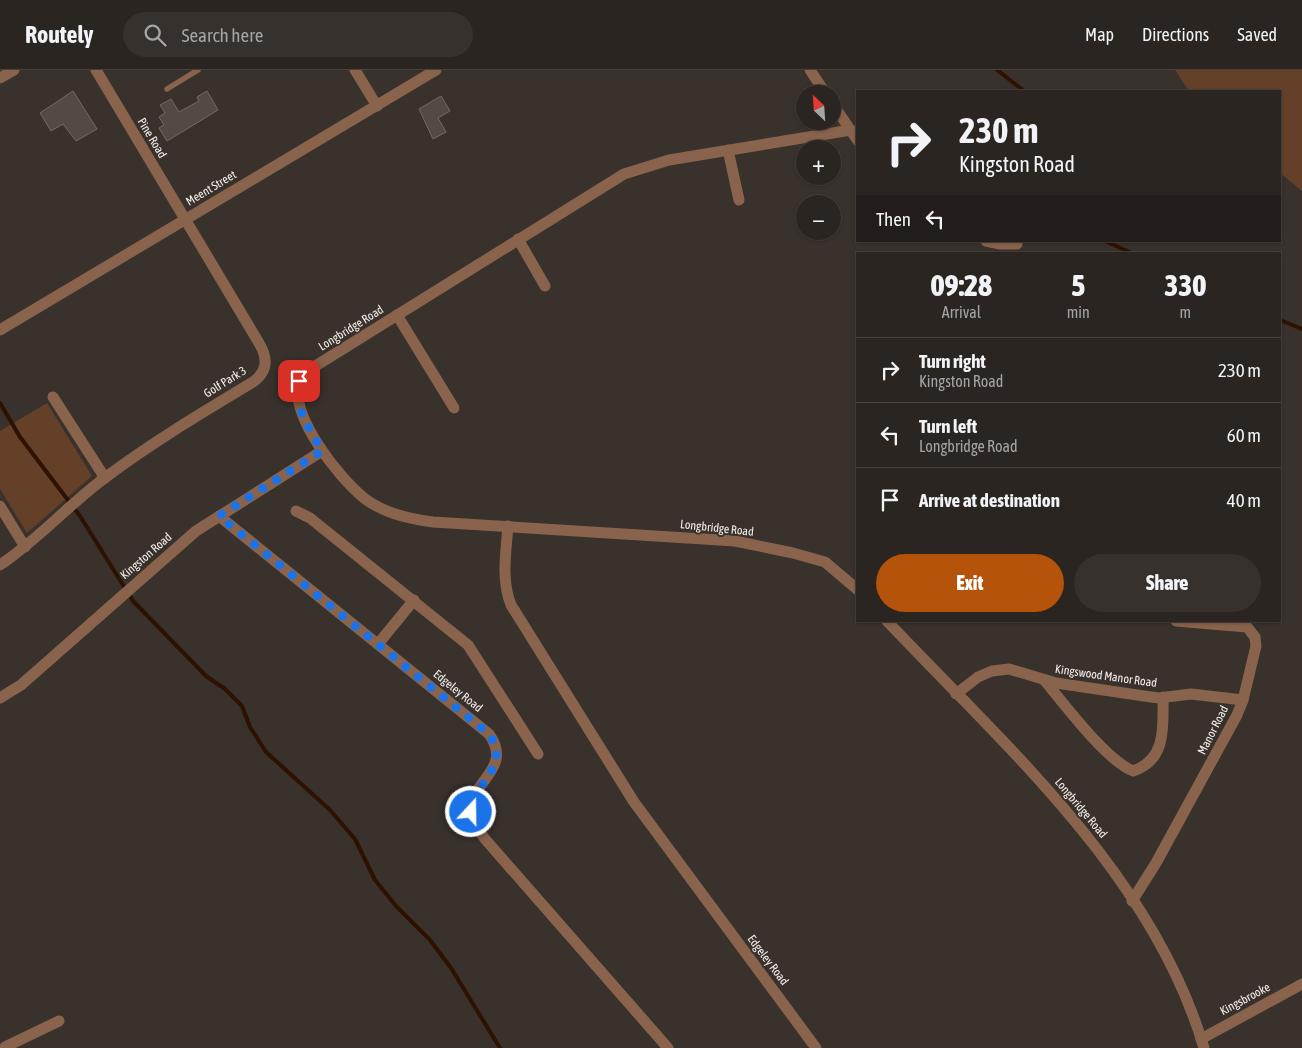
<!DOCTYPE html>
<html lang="en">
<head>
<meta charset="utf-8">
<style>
	:root { --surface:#2b2521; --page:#37312e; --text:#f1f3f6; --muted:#a6a5a5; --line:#47423f; --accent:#b45309 }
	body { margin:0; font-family:"Asap Condensed",sans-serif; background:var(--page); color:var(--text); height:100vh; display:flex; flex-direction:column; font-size:19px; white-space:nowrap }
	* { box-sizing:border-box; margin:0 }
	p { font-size:16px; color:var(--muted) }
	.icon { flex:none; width:28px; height:28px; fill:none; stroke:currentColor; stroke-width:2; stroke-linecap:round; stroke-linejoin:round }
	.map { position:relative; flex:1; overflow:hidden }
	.details { position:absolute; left:856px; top:182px; width:425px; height:370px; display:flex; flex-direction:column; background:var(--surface); border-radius:0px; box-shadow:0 1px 4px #0004,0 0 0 1px var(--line) }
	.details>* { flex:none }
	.top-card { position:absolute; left:856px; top:20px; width:425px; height:152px; border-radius:0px; box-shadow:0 1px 4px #0004,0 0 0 1px var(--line); background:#2b2521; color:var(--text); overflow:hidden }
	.needle { width:32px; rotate:335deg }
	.tools { position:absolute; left:796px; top:15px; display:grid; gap:10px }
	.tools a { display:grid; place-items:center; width:45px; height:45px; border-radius:50%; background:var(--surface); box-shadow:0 1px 4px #0004,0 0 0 1px var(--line); font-size:25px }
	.pin { position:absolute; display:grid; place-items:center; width:42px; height:42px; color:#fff; margin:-21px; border-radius:10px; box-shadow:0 2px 8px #0006 }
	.me { position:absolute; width:55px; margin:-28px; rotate:21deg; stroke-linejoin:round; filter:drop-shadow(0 0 4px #0008) }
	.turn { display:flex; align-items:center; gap:18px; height:105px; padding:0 20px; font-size:22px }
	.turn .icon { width:65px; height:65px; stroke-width:2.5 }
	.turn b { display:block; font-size:35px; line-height:42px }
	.then { display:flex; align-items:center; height:48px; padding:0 20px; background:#0003; gap:10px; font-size:19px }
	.eta { display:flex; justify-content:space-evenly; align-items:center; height:85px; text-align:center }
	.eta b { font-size:30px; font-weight:800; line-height:35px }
	.action { display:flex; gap:10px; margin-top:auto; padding:10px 20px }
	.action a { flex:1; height:58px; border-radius:30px; background:var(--accent); color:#fff; font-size:20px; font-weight:800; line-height:58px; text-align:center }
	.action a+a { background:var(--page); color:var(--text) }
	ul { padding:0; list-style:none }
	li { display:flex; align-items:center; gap:15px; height:65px; padding:0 20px; border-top:1px solid var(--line) }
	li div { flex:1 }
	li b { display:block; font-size:19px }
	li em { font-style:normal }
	header { display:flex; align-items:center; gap:30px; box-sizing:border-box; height:70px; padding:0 25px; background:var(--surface); border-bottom:1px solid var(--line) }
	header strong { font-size:24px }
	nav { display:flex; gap:28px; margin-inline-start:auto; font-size:18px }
	.search { width:350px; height:45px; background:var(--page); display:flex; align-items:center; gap:12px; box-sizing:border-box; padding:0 18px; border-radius:28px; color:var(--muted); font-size:19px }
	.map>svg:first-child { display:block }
	.green { fill:#644028 }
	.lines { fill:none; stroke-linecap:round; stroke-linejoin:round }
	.stream { stroke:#2e1100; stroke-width:4 }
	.building { fill:#544a45; stroke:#746a64 }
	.service { stroke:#89634c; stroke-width:5.5 }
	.minor { stroke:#89634c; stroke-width:11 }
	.route { stroke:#1a73e8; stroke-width:9; stroke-dasharray:0 16.2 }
	.labels { text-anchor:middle; stroke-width:4; stroke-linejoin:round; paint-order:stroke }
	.street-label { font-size:12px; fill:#f5efec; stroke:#39312c }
</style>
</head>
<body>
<header>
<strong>Routely</strong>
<div class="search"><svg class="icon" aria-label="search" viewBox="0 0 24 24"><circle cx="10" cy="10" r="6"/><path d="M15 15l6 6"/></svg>Search here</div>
<nav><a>Map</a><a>Directions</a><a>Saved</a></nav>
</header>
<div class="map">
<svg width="1302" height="978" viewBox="0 0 1302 978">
	<rect width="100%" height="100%" fill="#39312c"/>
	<g class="green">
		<polygon points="1175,0 1302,0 1302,121 1280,103 1280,21 1189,21"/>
		<polygon points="47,333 92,406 27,463 0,419 0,361"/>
	</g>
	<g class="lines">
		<g class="stream">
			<polyline points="997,0 1024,21"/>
			<polyline points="1105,171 1134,184"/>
			<polyline points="1280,250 1302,259"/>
			<polyline points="0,333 20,367 80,446 133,531 206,606 225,619 242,636 250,657 266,682 330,740 355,769 375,810 396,836 430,870 451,898 500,978"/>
		</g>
	</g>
	<g class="building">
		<polygon points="73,21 97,59 76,71 63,54 51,61 40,43"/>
		<polygon points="207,21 218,40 167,71 159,58 164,55 159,47 165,43 160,35 171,29 179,42 199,31 197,27"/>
		<polygon points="441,26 450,41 438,48 446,62 433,69 419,39"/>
	</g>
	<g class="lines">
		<polyline class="service" points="167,19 198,0"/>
		<g class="minor">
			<polyline points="355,0 377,36"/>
			<polyline points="810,0 826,24"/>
			<polyline points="0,8 14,0"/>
			<polyline points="832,33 858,71"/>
			<path d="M851 60 669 90 624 104 317 295 299 311C289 345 338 407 364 428 383 443 409 449 433 452L735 471 793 483 825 492 858 520"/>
			<polyline points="728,80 739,130"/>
			<polyline points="518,169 545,216"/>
			<polyline points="986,171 1000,174 1017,174"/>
			<polyline points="397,245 454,338"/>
			<polyline points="0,260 436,0"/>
			<polyline points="53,327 105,408"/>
			<polyline points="0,436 25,477"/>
			<polyline points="296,441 310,448 468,575 538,684"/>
			<path d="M219 446 489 664C514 699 469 712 471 741 472 752 479 760 485 769L668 978"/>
			<path d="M508 456C506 482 501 510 511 535L634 732 816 978"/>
			<path d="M0 495C38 470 69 434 106 407 153 372 203 342 253 312 268 301 268 288 259 273L96 0"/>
			<path d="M887 551C1007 678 1153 805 1204 978"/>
			<polyline points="378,574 414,530"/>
			<path d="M1045 611C1065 635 1106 690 1133 701 1167 690 1163 656 1163 627"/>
			<polyline points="956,624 978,607 992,601 1009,599 1056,613 1144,626 1159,628 1191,624 1243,630"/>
			<polyline points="0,628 21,615 196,461 322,381"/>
			<polyline points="1132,831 1156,793 1237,645 1243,630 1256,576 1255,567 1247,557 1176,551"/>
			<polyline points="1201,969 1302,914"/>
			<polyline points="5,977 59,951"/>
		</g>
	</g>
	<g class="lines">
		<path class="route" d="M299 311C292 336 311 360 322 381L219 446 489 664C512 697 473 712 471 742"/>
	</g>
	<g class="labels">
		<g class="street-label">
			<text transform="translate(152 68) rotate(59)" y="4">Pine Road</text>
			<text transform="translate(211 118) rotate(-31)" y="4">Meent Street</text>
			<text transform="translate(351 258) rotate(-32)" y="4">Longbridge Road</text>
			<text transform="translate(225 312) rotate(-32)" y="4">Golf Park 3</text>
			<text transform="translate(717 458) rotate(6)" y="4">Longbridge Road</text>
			<text transform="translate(146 486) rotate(-41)" y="4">Kingston Road</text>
			<text transform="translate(1106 606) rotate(8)" y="4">Kingswood Manor Road</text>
			<text transform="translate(458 621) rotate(39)" y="4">Edgeley Road</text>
			<text transform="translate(1213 660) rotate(-63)" y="4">Manor Road</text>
			<text transform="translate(1081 738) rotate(50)" y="4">Longbridge Road</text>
			<text transform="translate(768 890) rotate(53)" y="4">Edgeley Road</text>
			<text transform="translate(1245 929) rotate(-28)" y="4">Kingsbrooke</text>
		</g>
	</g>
</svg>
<div class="tools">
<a><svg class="needle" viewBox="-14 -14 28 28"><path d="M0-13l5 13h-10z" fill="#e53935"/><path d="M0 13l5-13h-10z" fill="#a6a5a5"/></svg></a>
<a>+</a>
<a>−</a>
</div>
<div class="pin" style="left:299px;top:311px;background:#d93025"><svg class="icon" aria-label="arrive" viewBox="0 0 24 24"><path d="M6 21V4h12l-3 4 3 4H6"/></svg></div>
<svg class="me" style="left:471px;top:742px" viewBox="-20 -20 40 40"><circle r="17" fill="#1a73e8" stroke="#fff" stroke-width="3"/><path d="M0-11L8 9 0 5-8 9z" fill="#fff"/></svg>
<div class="top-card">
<div class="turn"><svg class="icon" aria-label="right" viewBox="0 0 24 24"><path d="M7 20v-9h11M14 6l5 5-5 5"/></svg><div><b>230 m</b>Kingston Road</div></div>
<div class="then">Then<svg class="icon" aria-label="left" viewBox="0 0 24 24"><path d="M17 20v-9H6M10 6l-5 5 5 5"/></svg></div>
</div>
<section class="details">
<div class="eta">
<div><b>09:28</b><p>Arrival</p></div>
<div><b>5</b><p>min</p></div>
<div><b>330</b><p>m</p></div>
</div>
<ul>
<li><svg class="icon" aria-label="right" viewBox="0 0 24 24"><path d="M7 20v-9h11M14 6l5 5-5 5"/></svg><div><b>Turn right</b><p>Kingston Road</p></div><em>230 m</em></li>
<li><svg class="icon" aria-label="left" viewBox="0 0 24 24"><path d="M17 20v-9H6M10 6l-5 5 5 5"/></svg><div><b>Turn left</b><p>Longbridge Road</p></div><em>60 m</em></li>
<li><svg class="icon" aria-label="arrive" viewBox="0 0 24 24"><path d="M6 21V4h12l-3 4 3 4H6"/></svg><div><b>Arrive at destination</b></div><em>40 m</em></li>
</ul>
<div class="action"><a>Exit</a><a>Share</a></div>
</section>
</div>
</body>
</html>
